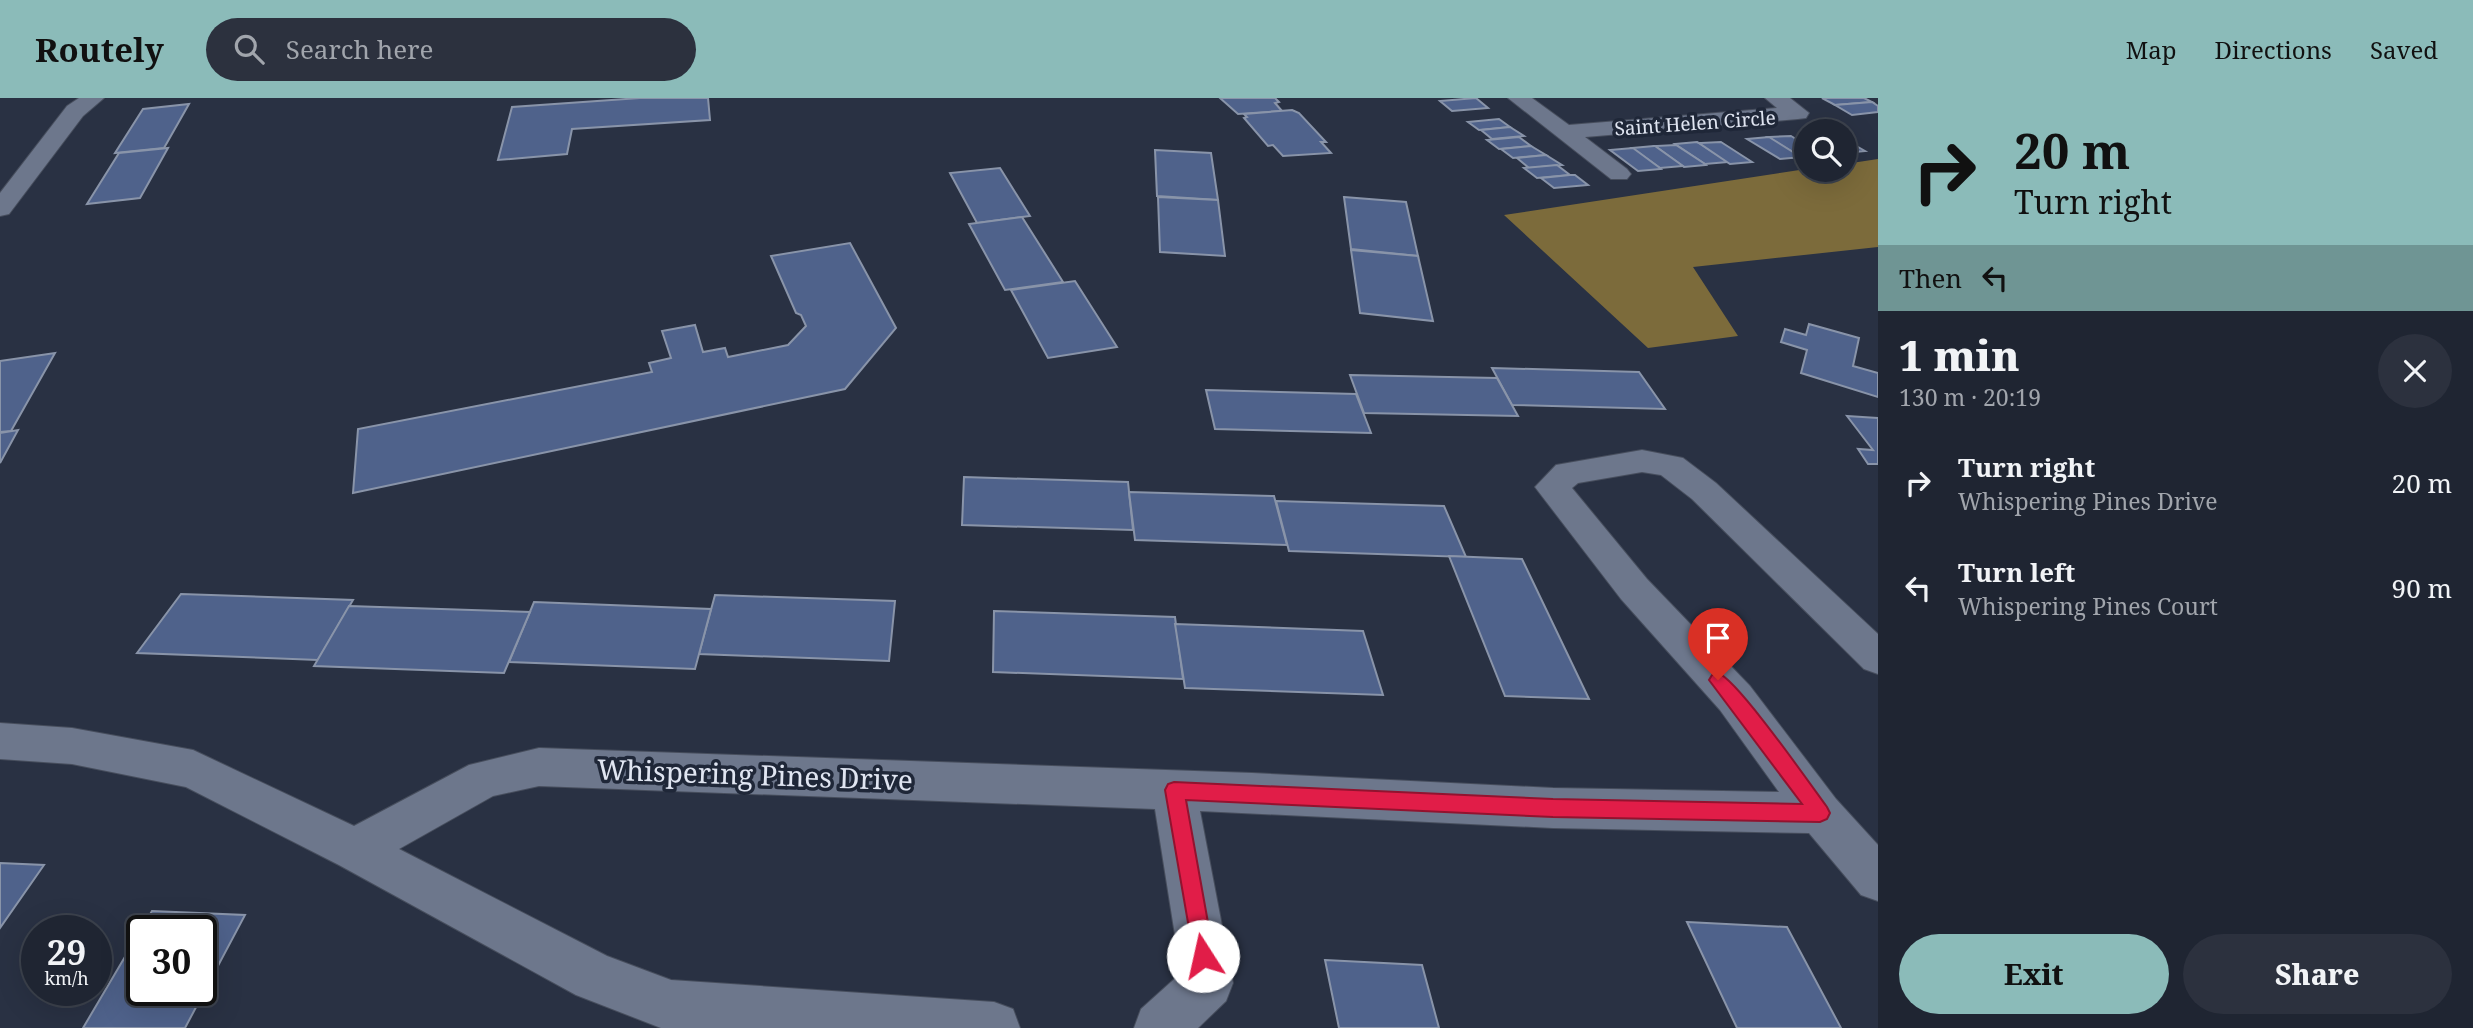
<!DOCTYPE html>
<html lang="en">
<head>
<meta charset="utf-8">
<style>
	:root { --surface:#1f2532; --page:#2c313e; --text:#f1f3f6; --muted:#a1a5ac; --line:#3c424d; --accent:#8bbbb9 }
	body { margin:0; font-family:"Noto Serif",serif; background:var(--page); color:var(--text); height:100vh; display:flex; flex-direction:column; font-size:26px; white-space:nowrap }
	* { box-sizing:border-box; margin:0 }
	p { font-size:23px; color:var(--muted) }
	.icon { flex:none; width:38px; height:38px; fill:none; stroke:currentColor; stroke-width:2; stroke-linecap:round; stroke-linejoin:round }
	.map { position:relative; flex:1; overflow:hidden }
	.side { display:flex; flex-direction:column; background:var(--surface); width:595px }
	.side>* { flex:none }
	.hud { background:#8bbbb9; color:#111; overflow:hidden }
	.fabs { position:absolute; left:1794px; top:21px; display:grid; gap:14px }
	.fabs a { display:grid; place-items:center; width:63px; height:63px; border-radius:50%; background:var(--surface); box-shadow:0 7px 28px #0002,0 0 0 2px var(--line); font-size:35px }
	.speed { position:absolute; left:21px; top:817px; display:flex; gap:14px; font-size:35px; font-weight:700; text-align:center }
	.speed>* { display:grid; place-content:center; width:91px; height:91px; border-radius:50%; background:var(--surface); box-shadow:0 7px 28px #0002,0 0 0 2px var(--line); line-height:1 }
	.speed small { font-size:18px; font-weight:400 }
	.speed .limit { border:4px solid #111; border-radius:10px; background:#fff; color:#111 }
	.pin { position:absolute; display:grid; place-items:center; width:60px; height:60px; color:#fff; margin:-72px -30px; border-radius:50% 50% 50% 0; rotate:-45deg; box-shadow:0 0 7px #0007 }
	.pin .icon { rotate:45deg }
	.me { position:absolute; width:77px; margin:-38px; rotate:350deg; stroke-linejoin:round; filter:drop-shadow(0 0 5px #0008) }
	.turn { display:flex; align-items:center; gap:24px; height:147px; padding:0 21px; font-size:32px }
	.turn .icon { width:91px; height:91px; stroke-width:2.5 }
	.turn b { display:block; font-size:49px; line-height:60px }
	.then { display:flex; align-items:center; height:66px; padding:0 21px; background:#0003; gap:14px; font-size:26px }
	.round { display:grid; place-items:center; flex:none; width:74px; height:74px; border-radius:37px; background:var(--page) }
	.overview { display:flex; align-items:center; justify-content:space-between; height:119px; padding:0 21px }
	h1 { font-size:42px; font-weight:800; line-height:52px }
	.action { display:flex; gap:14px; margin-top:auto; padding:14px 21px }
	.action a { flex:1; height:80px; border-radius:42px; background:var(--accent); color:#111; font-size:28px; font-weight:800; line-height:80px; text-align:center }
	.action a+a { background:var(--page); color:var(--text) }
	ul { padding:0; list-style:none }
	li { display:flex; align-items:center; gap:21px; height:105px; padding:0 21px }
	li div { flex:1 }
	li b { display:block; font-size:26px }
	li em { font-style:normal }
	header { display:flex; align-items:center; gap:42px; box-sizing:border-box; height:98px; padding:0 35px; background:var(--accent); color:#111 }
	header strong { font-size:33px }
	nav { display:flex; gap:38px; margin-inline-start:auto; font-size:24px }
	.search { width:490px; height:63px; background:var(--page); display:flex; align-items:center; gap:18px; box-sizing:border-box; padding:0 24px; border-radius:38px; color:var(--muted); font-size:26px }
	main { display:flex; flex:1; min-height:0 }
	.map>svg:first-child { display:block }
	.forest { fill:#7c6b3b }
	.building { fill:#4f628b; stroke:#8994a9; stroke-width:2; fill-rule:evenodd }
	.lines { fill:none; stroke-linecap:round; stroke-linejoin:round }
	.minor-casing { stroke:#474e5d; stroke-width:2 }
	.minor { fill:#6d778c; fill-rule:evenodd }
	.route { fill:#e11d48; stroke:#92132f; stroke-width:2 }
	.labels { text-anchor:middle; stroke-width:7; stroke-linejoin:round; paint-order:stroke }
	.far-street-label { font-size:19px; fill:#e0e5f1; stroke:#1f2738 }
	.near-street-label { font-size:28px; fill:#e0e5f1; stroke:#1f2738 }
</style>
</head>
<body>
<header>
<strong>Routely</strong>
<div class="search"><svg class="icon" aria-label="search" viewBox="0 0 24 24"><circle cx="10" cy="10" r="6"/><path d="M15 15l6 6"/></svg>Search here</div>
<nav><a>Map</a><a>Directions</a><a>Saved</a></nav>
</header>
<main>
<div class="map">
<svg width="1878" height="930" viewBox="0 0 1878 930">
	<rect width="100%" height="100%" fill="#293143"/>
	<polygon class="forest" points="1878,61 1878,149 1693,169 1738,238 1648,250 1504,117 1806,71 1844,72 1845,66"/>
	<g class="building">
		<polygon points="640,0 708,0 710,22 572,31 567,56 498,62 512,9"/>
		<polygon points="1220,0 1275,0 1279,4 1275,5 1282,13 1238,16"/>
		<polygon points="1476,0 1488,10 1452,13 1440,3"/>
		<polygon points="1822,0 1864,0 1872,4 1835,7"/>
		<polygon points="1872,4 1878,8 1878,14 1852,17 1835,7"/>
		<polygon points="189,6 164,50 115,55 143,11"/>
		<polygon points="1292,12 1299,15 1326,44 1321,44 1331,55 1283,58 1273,47 1268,48 1244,20 1247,19 1244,16"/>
		<polygon points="1499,21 1510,29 1479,32 1468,24"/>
		<polygon points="1510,29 1524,38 1492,41 1481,32"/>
		<polygon points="1791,38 1806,47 1806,58 1801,59 1768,39"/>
		<polygon points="1519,39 1531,48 1499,51 1487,42"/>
		<polygon points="1769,39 1801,59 1802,59 1780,61 1747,41"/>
		<polygon points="1844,41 1865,53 1844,55"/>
		<polygon points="1697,44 1699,45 1728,64 1705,66 1675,46"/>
		<polygon points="1721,44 1752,64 1730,66 1699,45"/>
		<polygon points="1676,47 1705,66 1706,67 1684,69 1655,48"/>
		<polygon points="1531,48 1546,57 1513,60 1501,51"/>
		<polygon points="1654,48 1655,48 1683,68 1660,70 1632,50"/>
		<polygon points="168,50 140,100 87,106 119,55"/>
		<polygon points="1633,50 1660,70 1661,71 1638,73 1610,52"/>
		<polygon points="1155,52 1211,55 1218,102 1157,98"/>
		<polygon points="1546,57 1562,67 1529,70 1517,60"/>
		<polygon points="1557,67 1570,77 1537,80 1524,70"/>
		<polygon points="1000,70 1030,118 977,125 950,75"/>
		<polygon points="1570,77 1575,77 1588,87 1554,90 1541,80"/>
		<polygon points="1158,99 1218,102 1225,158 1160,154"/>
		<polygon points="1344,99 1406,104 1418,158 1351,151"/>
		<polygon points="1022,119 1063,184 1005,192 969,126"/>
		<polygon points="850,145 896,230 845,291 353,395 358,331 652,274 649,265 671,260 662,233 695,227 703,254 725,250 728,259 788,247 806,228 801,217 796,215 771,158"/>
		<polygon points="1351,152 1418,158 1433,223 1360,215"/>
		<polygon points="1075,183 1117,249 1048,260 1011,192"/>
		<polygon points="1809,226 1859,240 1853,268 1878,275 1878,299 1801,275 1807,252 1781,244 1785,231 1806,237"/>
		<polygon points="55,255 11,333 0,334 0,263"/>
		<polygon points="1492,270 1639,274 1665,311 1512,307"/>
		<polygon points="1350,277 1497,280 1518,318 1364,315"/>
		<polygon points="1206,292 1356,296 1371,335 1215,331"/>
		<polygon points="1847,318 1878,320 1878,366 1868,366 1858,351 1873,352"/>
		<polygon points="18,332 0,365 0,335"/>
		<polygon points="964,379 1128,384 1133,432 962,427"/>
		<polygon points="1129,394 1274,398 1287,447 1135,442"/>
		<polygon points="1276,403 1444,408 1466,459 1289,453"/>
		<polygon points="1449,458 1522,461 1589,601 1505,598"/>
		<polygon points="181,496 353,502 318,562 137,555"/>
		<polygon points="715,497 895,503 889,563 699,556"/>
		<polygon points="534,504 711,511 695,571 509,564"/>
		<polygon points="349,508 530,514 504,575 314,568"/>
		<polygon points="994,513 1175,519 1183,581 993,574"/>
		<polygon points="1175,526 1363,533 1383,597 1185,590"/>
		<polygon points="0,765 44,767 0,830"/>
		<path d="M152 813 245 817 185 930H83ZM142 833H201V892H142Z"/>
		<polygon points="1687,824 1787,829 1841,930 1737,930"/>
		<polygon points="1325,862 1422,867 1439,930 1339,930"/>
	</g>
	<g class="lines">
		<g class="minor-casing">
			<g id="minor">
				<polygon points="79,0 104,0 83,18 9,116 0,118 0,95 67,8"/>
				<polygon points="1508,0 1532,0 1569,27 1777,10 1765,0 1790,0 1809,15 1806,20 1798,21 1585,39 1627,71 1631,76 1627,81 1611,81"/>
				<polygon points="1642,352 1683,360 1716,385 1878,536 1878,576 1864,571 1692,401 1661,377 1642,374 1578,385 1572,390 1647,481 1750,588 1836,701 1878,747 1878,803 1861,797 1809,735 1553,730 1200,713 1233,885 1226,903 1198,930 1134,930 1141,911 1181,875 1155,711 539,688 493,698 399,751 607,858 671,882 994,904 1013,911 1020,930 661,930 576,897 339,767 186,689 72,666 0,661 0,625 72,630 193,652 354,728 469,667 539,650 1252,675 1553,690 1779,694 1720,612 1621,501 1535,389 1556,367"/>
			</g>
		</g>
		<use href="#minor" class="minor"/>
	</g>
	<path class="route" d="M1718 575C1737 581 1810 686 1827 709L1830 715 1827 721 1820 724 1553 719 1186 702 1214 858 1211 865 1203 868 1195 865 1165 692 1168 686 1174 684 1553 701 1802 706 1709 582 1712 577Z"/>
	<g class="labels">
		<g class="far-street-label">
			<text transform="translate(1695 25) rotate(-4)" y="7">Saint Helen Circle</text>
		</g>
		<g class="near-street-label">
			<text transform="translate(755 677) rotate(2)" y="10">Whispering Pines Drive</text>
		</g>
	</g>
</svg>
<div class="fabs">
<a><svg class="icon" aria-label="search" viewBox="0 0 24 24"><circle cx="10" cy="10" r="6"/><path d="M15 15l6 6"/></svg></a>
</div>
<div class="speed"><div>29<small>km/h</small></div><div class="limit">30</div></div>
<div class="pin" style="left:1718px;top:582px;background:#d93025"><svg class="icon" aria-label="arrive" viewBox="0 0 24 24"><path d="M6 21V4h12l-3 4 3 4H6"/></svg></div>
<svg class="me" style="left:1203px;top:858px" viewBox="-20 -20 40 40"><circle r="19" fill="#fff"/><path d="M0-13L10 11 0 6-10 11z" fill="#e11d48"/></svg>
</div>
<section class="side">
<div class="hud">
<div class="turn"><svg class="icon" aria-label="right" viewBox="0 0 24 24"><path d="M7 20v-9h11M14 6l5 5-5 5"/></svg><div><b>20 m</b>Turn right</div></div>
<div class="then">Then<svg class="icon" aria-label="left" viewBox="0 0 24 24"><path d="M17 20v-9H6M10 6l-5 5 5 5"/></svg></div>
</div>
<div class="overview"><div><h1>1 min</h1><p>130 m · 20:19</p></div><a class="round"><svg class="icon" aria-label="close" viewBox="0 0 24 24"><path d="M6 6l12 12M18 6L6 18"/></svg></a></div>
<ul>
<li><svg class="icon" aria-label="right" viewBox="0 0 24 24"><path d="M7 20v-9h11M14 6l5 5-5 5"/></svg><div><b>Turn right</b><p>Whispering Pines Drive</p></div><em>20 m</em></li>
<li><svg class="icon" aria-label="left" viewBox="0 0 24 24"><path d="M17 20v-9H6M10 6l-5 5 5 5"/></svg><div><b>Turn left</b><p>Whispering Pines Court</p></div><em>90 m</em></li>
</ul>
<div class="action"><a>Exit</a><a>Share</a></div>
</section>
</main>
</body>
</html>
